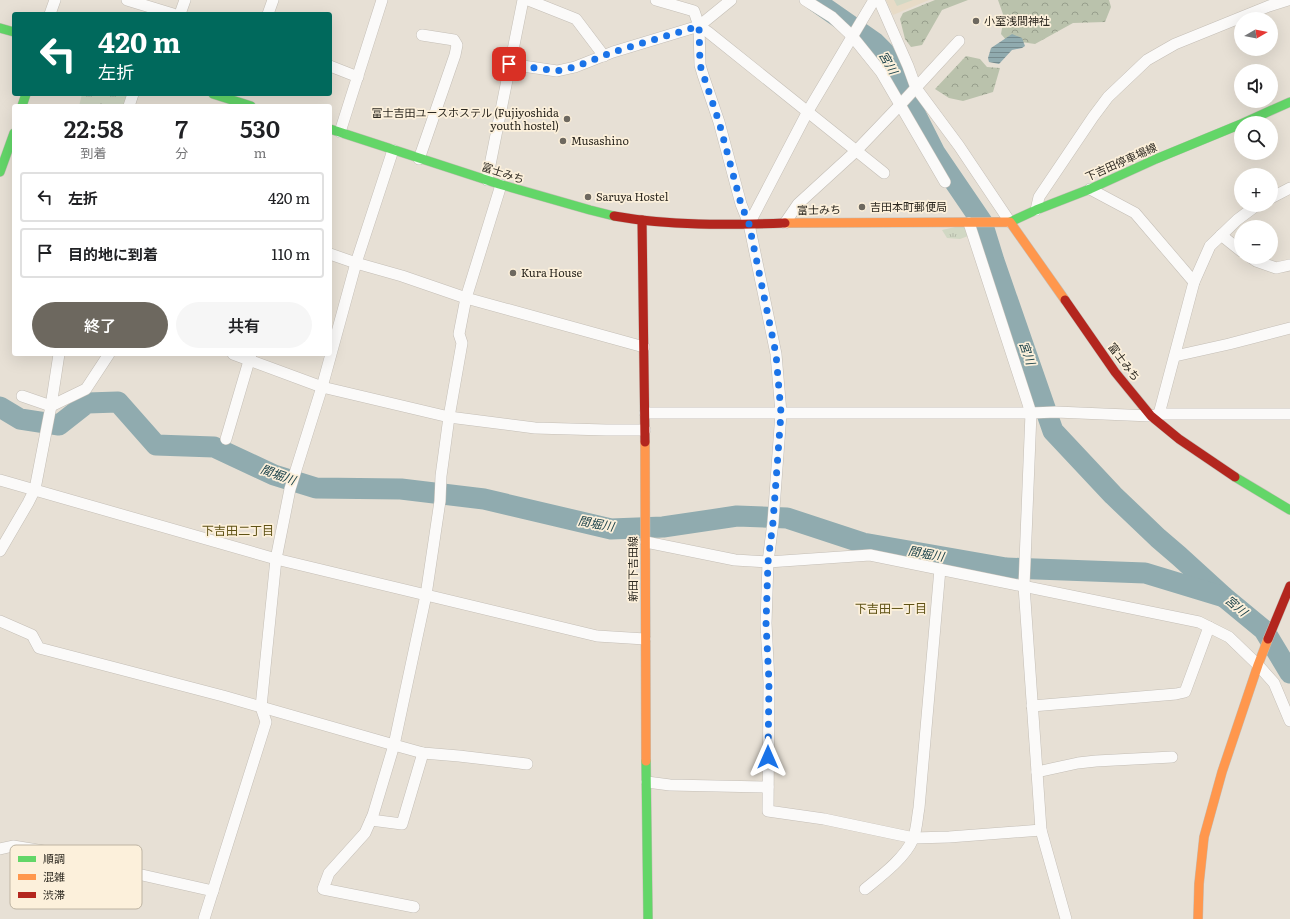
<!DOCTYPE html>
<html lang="ja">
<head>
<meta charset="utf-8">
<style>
	:root { --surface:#fff; --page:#f6f6f6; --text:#202124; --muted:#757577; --line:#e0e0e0; --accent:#6d685f }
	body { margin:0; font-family:Literata,"Noto Sans JP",serif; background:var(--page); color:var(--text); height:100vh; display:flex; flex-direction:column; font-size:15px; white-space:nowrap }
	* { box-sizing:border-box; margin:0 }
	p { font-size:13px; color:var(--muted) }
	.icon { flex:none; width:22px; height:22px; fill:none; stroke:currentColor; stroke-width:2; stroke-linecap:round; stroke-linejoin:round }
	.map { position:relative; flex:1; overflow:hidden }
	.panel { position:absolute; left:12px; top:104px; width:320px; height:252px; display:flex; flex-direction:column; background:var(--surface); border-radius:4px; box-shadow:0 4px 16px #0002 }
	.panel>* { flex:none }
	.guide { position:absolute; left:12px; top:12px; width:320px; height:84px; border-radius:4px; box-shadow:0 4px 16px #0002; background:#00695c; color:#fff; overflow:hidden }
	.needle { width:26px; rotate:81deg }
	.fabs { position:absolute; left:1234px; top:12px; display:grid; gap:8px }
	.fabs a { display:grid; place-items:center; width:44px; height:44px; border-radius:50%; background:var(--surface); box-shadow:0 4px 16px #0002; font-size:20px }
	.pin { position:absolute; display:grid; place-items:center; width:34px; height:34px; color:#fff; margin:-17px; border-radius:8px; box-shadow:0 2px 6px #0006 }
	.me { position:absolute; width:44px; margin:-22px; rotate:0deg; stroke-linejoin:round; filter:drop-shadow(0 0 3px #0008) }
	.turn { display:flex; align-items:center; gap:14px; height:84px; padding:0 20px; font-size:18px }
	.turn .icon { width:52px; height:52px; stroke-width:2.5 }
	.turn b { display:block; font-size:28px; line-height:34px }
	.eta { display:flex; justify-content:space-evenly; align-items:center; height:68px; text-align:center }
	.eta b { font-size:24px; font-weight:600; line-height:28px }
	.cta { display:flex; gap:8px; margin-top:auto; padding:8px 20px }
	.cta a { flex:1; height:46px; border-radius:24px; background:var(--accent); color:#fff; font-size:16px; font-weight:600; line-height:46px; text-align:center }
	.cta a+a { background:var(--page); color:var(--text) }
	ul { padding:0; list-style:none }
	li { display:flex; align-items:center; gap:12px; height:50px; margin:0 8px 6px; padding:0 12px; border:2px solid var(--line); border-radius:4px }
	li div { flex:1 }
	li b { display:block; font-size:15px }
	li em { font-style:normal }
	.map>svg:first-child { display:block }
	.built { fill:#e7dbc7 }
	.grass { fill:url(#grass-tufts) }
	.forest { fill:url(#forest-crowns) }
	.garden { fill:#d1d8c4 }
	.water { fill:url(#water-rules) }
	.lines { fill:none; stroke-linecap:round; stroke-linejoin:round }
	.river { stroke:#90abaf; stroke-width:21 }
	.street-casing { stroke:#c4beb6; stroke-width:12 }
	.fast-casing { stroke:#c4beb6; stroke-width:10 }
	.slow-casing { stroke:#c4beb6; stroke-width:10 }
	.jam-casing { stroke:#c4beb6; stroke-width:10 }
	.street { stroke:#fbfaf9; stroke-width:11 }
	.fast { stroke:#63d668; stroke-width:9 }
	.slow { stroke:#ff974d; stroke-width:9 }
	.jam { stroke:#b3261e; stroke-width:9 }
	.route { stroke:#1a73e8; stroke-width:7; stroke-dasharray:0 12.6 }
	.poi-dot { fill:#6d685f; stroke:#fcf0db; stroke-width:1.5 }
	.labels { text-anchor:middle; stroke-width:3.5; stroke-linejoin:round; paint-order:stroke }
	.poi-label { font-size:11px; fill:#2c2820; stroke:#fcf0db; text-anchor:start }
	.street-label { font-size:11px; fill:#2c2820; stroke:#fcf0db }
	.water-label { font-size:12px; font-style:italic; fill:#143d46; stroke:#fcf0db }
	.neighbourhood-label { font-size:12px; fill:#5f5215; stroke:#fcf0db }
	.key { fill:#fcf0db; stroke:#beb4a3; stroke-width:1 }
	.key-label { font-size:11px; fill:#2c2820 }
</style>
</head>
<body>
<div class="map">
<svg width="1290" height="919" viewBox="0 0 1290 919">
	<defs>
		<pattern id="grass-tufts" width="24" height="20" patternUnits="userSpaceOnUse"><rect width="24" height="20" fill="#d1d8c4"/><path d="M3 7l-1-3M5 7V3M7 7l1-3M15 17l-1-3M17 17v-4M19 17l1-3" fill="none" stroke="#b4b9a8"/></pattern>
		<pattern id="forest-crowns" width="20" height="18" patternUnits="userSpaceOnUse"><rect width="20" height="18" fill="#bac2ac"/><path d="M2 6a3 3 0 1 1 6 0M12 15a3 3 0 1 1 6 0" fill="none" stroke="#979e8c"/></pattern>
		<pattern id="water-rules" width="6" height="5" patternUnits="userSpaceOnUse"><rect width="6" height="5" fill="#90abaf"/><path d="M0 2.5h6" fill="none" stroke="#768b8e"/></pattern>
	</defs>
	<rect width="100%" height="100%" fill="#e7e0d5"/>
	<polygon class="built" points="886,0 929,0 893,15"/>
	<g class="grass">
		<polygon points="82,94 127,94 124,106 79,106"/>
		<polygon points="968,224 971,235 960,239 947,238 942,230"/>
	</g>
	<g class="forest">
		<polygon points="935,0 968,0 942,10 922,45 911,47 905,39 900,19 903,13"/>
		<polygon points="998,0 1109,0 1111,7 1105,22 1073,23 1035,44 1021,42 1014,49 1001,34 1004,17"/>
		<polygon points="966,56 980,59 987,67 1000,68 993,92 963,101 949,98 935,89"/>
	</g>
	<polygon class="garden" points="894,0 913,0 897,6"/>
	<polygon class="water" points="1012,34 1022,38 1025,46 1022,48 1012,50 999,64 989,62 988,58 991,48"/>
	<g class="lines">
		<g class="river">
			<polyline points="815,1 874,42 884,52 935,153 982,222 994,261 1053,431 1113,495 1158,538 1179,556 1224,597 1264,630 1290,673"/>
			<polyline points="0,407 20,419 59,425 87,403 118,402 156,445 214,447 274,475 316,488 401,489 484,499 611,529 663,527 737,516 787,518 863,543 1006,568 1145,573 1224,597"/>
		</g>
		<g class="street-casing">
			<g id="street">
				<polyline points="127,0 173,14"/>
				<polyline points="528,0 576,19 604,56"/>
				<polyline points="656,0 694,11 699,26 700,65 703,75 719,122 741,204 749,224 776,354 781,413 773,522 768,562 766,623 769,682 768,811 824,819 914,838 949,837 1041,830"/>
				<polyline points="805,0 832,17 852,36 881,72 945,182"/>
				<polyline points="879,0 908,66 916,88 959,146 1010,222"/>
				<polyline points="50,14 55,0"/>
				<polyline points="180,14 185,0"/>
				<polyline points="268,14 273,0"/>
				<polyline points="699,26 708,32 884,173"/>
				<polyline points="509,64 557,71 575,67 613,52 699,26 731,0"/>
				<polyline points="330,66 358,77"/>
				<polyline points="129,106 133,94"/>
				<polyline points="340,132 382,0"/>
				<polyline points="419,159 455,55 457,45 454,40 422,35"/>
				<polyline points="487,180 523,0"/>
				<polyline points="1090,189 1135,213 1194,282"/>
				<polyline points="1271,198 1290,188"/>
				<polyline points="1036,210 1039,197 1093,117 1108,97 1147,60 1175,44 1269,6 1288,0"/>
				<polyline points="785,223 798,204 856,151 900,105 959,41"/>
				<polyline points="969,223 1031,413 1024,586 1037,772 1041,830 1066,919"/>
				<polyline points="749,224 808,111 874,0"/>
				<polyline points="1221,235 1241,251"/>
				<polyline points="330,254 356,263 402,276 466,298 644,347"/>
				<polyline points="1250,257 1256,261 1276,268 1290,265"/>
				<polyline points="233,354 322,387 449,417 535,428 606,430 645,430"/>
				<polyline points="1175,356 1229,344 1290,328"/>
				<polyline points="22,396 51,406 86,389 109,354"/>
				<polyline points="645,413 1031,413 1056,412 1151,416 1159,414 1290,414"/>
				<polyline points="1159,414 1194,282 1210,246 1237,220 1257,205"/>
				<polyline points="226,439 251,354"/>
				<polyline points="0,480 276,559 597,636 645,639"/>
				<polyline points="646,542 735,560 768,562 870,555 1199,622 1229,637 1258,665 1274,683 1290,721"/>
				<polyline points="0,551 28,503 35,489 51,406 59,354"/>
				<polyline points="0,621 32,635 39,648 223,696 394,745 423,753 459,756 527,764"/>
				<polyline points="1032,706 1176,694 1185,692 1209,627"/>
				<polyline points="1037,772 1078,763 1096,761 1172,757"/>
				<polyline points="647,782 670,785 768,787"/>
				<polyline points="371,820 402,824 423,753"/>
				<polyline points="0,849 13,846 62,854 89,863 213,891"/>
				<path d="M865 889C881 876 905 858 913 839 917 829 917 818 919 808L940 569"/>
				<polyline points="414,907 323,889 329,873 365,833 373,815 394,745 426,595 440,501 441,476 449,417 462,343 459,334 466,298 501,185"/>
				<polyline points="204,919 266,722 261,707 276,559 290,489 322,387 356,263 393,150"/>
			</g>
		</g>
		<g class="fast-casing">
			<g id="fast">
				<polyline points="0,28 14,32"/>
				<polyline points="213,94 251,106"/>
				<polyline points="22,106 26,94"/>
				<polyline points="1243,123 1290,102"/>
				<polyline points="330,129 499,184 590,210 614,216"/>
				<polyline points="0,172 14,133"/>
				<polyline points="1010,222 1036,210 1090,189 1156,159 1241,124"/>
				<polyline points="1235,477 1290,510"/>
				<polyline points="646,761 648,919"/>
			</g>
		</g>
		<g class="slow-casing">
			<g id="slow">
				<polyline points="785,223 1010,222 1065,300"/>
				<polyline points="645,442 646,761"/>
				<polyline points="1198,919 1199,884 1204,837 1222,772 1258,665 1268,639"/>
			</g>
		</g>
		<g class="jam-casing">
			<g id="jam">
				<path d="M614 216C670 226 727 225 785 223"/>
				<polyline points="642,220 645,442"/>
				<polyline points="1065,300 1115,372 1151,416 1179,439 1235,477"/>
				<polyline points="1268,639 1290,586"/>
			</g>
		</g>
		<use href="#street" class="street"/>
		<use href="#fast" class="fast"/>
		<use href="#slow" class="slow"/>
		<use href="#jam" class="jam"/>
	</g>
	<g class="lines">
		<polyline class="route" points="509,64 557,71 575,67 613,52 699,26 700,65 719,122 741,204 749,224 776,354 781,413 773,522 768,562 766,623 769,682 768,757"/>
	</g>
	<g class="poi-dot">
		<circle cx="976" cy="21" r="4"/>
		<circle cx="567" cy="119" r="4"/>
		<circle cx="563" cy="141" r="4"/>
		<circle cx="588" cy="197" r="4"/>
		<circle cx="862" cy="207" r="4"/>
		<circle cx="513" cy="273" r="4"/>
	</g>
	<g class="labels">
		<g class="poi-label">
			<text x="984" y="25">小室浅間神社</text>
			<text x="559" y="117" text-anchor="end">富士吉田ユースホステル (Fujiyoshida<tspan x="559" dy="13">youth hostel)</tspan></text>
			<text x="571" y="145">Musashino</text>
			<text x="596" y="201">Saruya Hostel</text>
			<text x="870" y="211">吉田本町郵便局</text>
			<text x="521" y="277">Kura House</text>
		</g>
		<g class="street-label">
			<text transform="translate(1121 162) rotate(-24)" y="4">下吉田停車場線</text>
			<text transform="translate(503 173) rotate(18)" y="4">富士みち</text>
			<text transform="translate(819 210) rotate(-1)" y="4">富士みち</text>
			<text transform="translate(1124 362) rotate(53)" y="4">富士みち</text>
			<text transform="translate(633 569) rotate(-90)" y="4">新田下吉田線</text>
		</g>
		<g class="water-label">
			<text transform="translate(888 63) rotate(60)" y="4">宮川</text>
			<text transform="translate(1027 353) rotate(71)" y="4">宮川</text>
			<text transform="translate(278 475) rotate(20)" y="4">間堀川</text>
			<text transform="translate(596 524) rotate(10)" y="4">間堀川</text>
			<text transform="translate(926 554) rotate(10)" y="4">間堀川</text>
			<text transform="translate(1236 606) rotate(41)" y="4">宮川</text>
		</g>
		<g class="neighbourhood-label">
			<text x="238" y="535">下吉田二丁目</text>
			<text x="891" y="613">下吉田一丁目</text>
		</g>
	</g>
	<rect x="10" y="845" width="132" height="64" rx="6" class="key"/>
	<rect x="18" y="856" width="18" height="6" fill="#63d668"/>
	<rect x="18" y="874" width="18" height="6" fill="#ff974d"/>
	<rect x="18" y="892" width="18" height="6" fill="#b3261e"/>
	<g class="key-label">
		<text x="43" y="863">順調</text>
		<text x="43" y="881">混雑</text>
		<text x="43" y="899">渋滞</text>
	</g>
</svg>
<div class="fabs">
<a><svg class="needle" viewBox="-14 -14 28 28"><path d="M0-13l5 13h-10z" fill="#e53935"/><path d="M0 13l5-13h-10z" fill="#757577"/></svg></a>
<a><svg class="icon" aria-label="sound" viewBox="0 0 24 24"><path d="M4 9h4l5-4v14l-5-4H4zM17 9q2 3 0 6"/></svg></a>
<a><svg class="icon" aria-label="search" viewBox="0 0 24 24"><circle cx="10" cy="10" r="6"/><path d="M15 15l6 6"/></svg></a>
<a>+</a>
<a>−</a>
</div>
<div class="pin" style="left:509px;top:64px;background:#d93025"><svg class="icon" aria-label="arrive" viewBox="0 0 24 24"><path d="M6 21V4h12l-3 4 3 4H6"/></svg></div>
<svg class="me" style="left:768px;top:757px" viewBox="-20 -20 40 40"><path d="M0-17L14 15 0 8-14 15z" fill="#1a73e8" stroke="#fff" stroke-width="4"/></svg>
<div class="guide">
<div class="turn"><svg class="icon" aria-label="left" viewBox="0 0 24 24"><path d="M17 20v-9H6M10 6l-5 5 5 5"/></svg><div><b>420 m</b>左折</div></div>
</div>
<section class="panel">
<div class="eta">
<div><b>22:58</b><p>到着</p></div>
<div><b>7</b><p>分</p></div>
<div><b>530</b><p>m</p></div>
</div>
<ul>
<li><svg class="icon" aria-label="left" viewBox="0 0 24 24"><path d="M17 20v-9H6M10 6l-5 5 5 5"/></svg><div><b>左折</b></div><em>420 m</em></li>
<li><svg class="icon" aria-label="arrive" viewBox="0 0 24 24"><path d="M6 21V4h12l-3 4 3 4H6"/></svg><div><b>目的地に到着</b></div><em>110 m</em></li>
</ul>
<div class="cta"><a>終了</a><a>共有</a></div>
</section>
</div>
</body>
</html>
